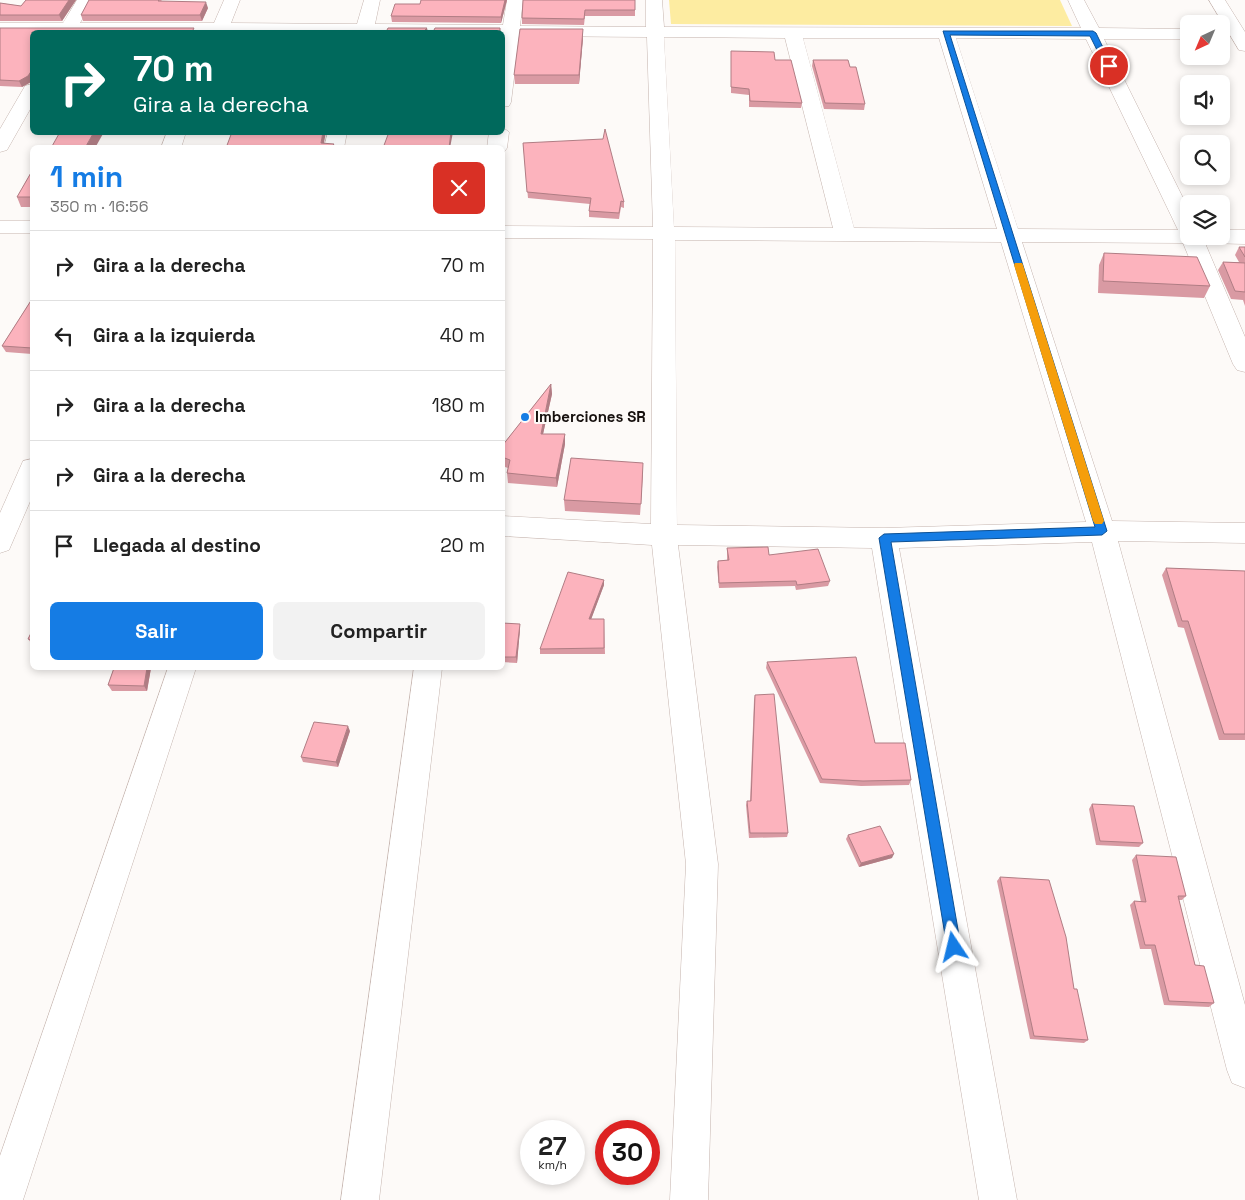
<!DOCTYPE html>
<html lang="es">
<head>
<meta charset="utf-8">
<style>
	:root { --surface:#fff; --page:#f2f2f2; --text:#222; --muted:#767676; --line:#e0e0e0; --accent:#157ce4 }
	body { margin:0; font-family:"Space Grotesk",sans-serif; background:var(--page); color:var(--text); height:100vh; display:flex; flex-direction:column; font-size:19px; white-space:nowrap }
	* { box-sizing:border-box; margin:0 }
	p { font-size:16px; color:var(--muted) }
	.icon { flex:none; width:28px; height:28px; fill:none; stroke:currentColor; stroke-width:2; stroke-linecap:round; stroke-linejoin:round }
	.map { position:relative; flex:1; overflow:hidden }
	.drawer { position:absolute; left:30px; top:145px; width:475px; height:525px; display:flex; flex-direction:column; background:var(--surface); border-radius:8px; box-shadow:0 2px 8px #0003 }
	.drawer>* { flex:none }
	.banner { position:absolute; left:30px; top:30px; width:475px; height:105px; border-radius:8px; box-shadow:0 2px 8px #0003; background:#00695c; color:#fff; overflow:hidden }
	.needle { width:32px; rotate:224deg }
	.tools { position:absolute; left:1180px; top:15px; display:grid; gap:10px }
	.tools a { display:grid; place-items:center; width:50px; height:50px; border-radius:8px; background:var(--surface); box-shadow:0 2px 8px #0003; font-size:25px }
	.speed { position:absolute; left:520px; top:1120px; display:flex; gap:10px; font-size:25px; font-weight:700; text-align:center }
	.speed>* { display:grid; place-content:center; width:65px; height:65px; border-radius:50%; background:var(--surface); box-shadow:0 2px 8px #0003; line-height:1 }
	.speed small { font-size:12px; font-weight:400 }
	.speed .limit { border:8px solid #d22; background:#fff; color:#111 }
	.pin { position:absolute; display:grid; place-items:center; width:42px; height:42px; color:#fff; margin:-21px; border:2px solid #fff; border-radius:50%; box-shadow:0 1px 5px #0007 }
	.me { position:absolute; width:55px; margin:-28px; rotate:350deg; stroke-linejoin:round; filter:drop-shadow(0 0 4px #0008) }
	.turn { display:flex; align-items:center; gap:18px; height:105px; padding:0 20px; font-size:22px }
	.turn .icon { width:65px; height:65px; stroke-width:2.5 }
	.turn b { display:block; font-size:35px; line-height:42px }
	.round { display:grid; place-items:center; flex:none; width:52px; height:52px; border-radius:8px; background:var(--page) }
	.summary { display:flex; align-items:center; justify-content:space-between; height:85px; padding:0 20px }
	h1 { font-size:30px; font-weight:700; line-height:38px; color:var(--accent) }
	.primary-button { display:flex; gap:10px; margin-top:auto; padding:10px 20px }
	.primary-button a { flex:1; height:58px; border-radius:8px; background:var(--accent); color:#fff; font-size:20px; font-weight:700; line-height:58px; text-align:center }
	.primary-button a+a { background:var(--page); color:var(--text) }
	ul { padding:0; list-style:none }
	li { display:flex; align-items:center; gap:15px; height:70px; padding:0 20px; border-top:1px solid var(--line) }
	li div { flex:1 }
	li b { display:block; font-size:19px }
	li em { font-style:normal }
	.map>svg:first-child { display:block }
	.green { fill:#fdeca1 }
	.lines { fill:none; stroke-linecap:round; stroke-linejoin:round }
	.street-casing { stroke:#c5b4ae; stroke-width:1 }
	.street { fill:#fff; fill-rule:evenodd }
	.wall { fill:#d99aa3 }
	.shaded-wall { fill:#b07d84 }
	.building { fill:#fcb3bd; stroke:#b07d84 }
	.route { fill:#157ce4; stroke:#0e5194 }
	.slow { fill:#f59e0b }
	.poi-dot { fill:#157ce4; stroke:#fdfaf8; stroke-width:2 }
	.labels { text-anchor:middle; stroke-width:4; stroke-linejoin:round; paint-order:stroke }
	.poi-label { font-size:15px; font-weight:bold; fill:#16100e; stroke:#fdfaf8; text-anchor:start }
</style>
</head>
<body>
<div class="map">
<svg width="1245" height="1200" viewBox="0 0 1245 1200">
	<rect width="100%" height="100%" fill="#fdfaf8"/>
	<polygon class="green" points="669,0 1060,0 1072,26 671,24"/>
	<g class="lines">
		<g class="street-casing">
			<g id="street">
				<path d="M77 0H93L80 23H214L224 0H240L231 23 357 24 364 0H380L375 24 503 25 507 0H523L520 26 646 27V0H662L664 27 1081 28 1068 0H1084L1099 28 1189 29V39H1104L1189 210V236H1221V230H1245V244L1205 243 1245 337V372L1237 370 1233 364 1183 243 1022 242 1112 521 1245 523V543L1118 541 1245 1005V1088L1232 1083 1227 1070 1092 542 899 548 1017 1200H979L872 548 678 545 718 864 708 1200H670L686 864 652 545 502 536V516L651 524 653 239 502 238V226L653 227 647 37 519 36 511 102 509 106 502 107V32L0 33V23H63ZM664 37 785 38 833 228 674 227ZM803 38H939L997 229 854 228ZM956 38 1086 39 1178 230 1018 229ZM675 240 1001 242 1086 522 884 528 677 525Z"/>
				<polygon points="1209,0 1225,0 1245,32 1245,51 1239,50"/>
				<polygon points="32,84 32,106 7,150 0,152 0,129 25,86"/>
				<polygon points="502,127 509,132 507,148 504,152 502,148 487,148 489,132 502,132"/>
				<polygon points="167,132 186,132 181,148 161,148"/>
				<polygon points="328,132 347,132 344,148 324,148"/>
				<rect x="0" y="221" width="32" height="12"/>
				<polygon points="32,459 32,497 9,550 0,553 0,513 23,461"/>
				<polygon points="168,668 196,668 23,1200 0,1200 0,1156"/>
				<polygon points="414,668 442,668 379,1200 341,1200"/>
			</g>
		</g>
		<use href="#street" class="street"/>
	</g>
	<g class="wall">
		<polygon points="26,0 76,0 62,21 0,21 0,3 21,6"/>
		<polygon points="89,0 162,0 161,1 208,8 202,21 83,21 81,15"/>
		<polygon points="507,0 501,23 392,22 391,16 420,4"/>
		<polygon points="635,0 635,16 585,16 584,25 522,24 522,18"/>
		<polygon points="0,28 32,32 32,80 31,82 22,87 0,86"/>
		<polygon points="583,38 579,84 515,84 514,75"/>
		<polygon points="731,51 775,60 802,103 801,108 749,107 749,95 731,93"/>
		<polygon points="813,60 850,67 865,104 864,110 824,109 812,66"/>
		<polygon points="523,143 624,202 624,208 621,207 619,219 589,217 589,211 590,204 528,198"/>
		<polygon points="32,171 32,207 21,207 17,197"/>
		<polygon points="1239,247 1245,247 1245,306 1243,300 1231,299 1218,270 1223,262 1239,262 1235,255"/>
		<polygon points="1104,253 1210,286 1204,298 1098,293 1099,265"/>
		<polygon points="32,299 32,354 6,352 2,346"/>
		<polygon points="551,384 552,394 543,434 565,434 565,444 557,487 508,483 507,473 508,468 502,466 502,446"/>
		<polygon points="643,475 640,515 565,511 564,500"/>
		<polygon points="727,548 769,555 830,581 828,586 796,590 795,586 719,588 717,567 718,561 727,560"/>
		<polygon points="1166,568 1245,571 1245,740 1219,740 1184,628 1178,627 1162,575"/>
		<polygon points="604,580 604,585 591,619 604,619 605,654 540,654 540,649"/>
		<polygon points="502,623 520,629 517,663 502,662"/>
		<polygon points="32,631 32,644 28,639"/>
		<polygon points="767,662 875,743 911,780 909,785 861,786 820,783 766,668"/>
		<polygon points="114,668 151,668 147,691 112,691 108,685"/>
		<polygon points="755,695 788,833 787,837 749,838 746,805 747,801 750,801 754,700"/>
		<polygon points="350,731 338,767 303,762 301,757"/>
		<polygon points="1092,804 1143,843 1139,847 1096,845 1089,809"/>
		<polygon points="848,835 892,858 859,867 846,839"/>
		<polygon points="1136,855 1186,896 1182,900 1179,900 1195,965 1214,1003 1209,1007 1164,1005 1151,949 1140,949 1130,905 1134,901 1141,902 1132,860"/>
		<polygon points="1000,877 1074,989 1088,1040 1084,1043 1030,1039 997,881"/>
	</g>
	<g class="shaded-wall">
		<polygon points="69,0 76,0 62,21 59,15"/>
		<polygon points="505,0 507,0 501,23 501,17"/>
		<polygon points="206,2 208,8 202,21 200,15"/>
		<polygon points="427,28 428,32 423,32"/>
		<polygon points="583,29 583,38 579,84 579,75"/>
		<polygon points="32,70 32,80 31,82 22,87 19,81"/>
		<polygon points="94,132 104,132 95,148 85,148"/>
		<polygon points="323,132 326,132 323,148 321,143"/>
		<polygon points="451,132 453,132 450,148 449,148"/>
		<polygon points="551,384 552,394 541,443 541,434"/>
		<polygon points="565,434 565,444 557,487 556,478"/>
		<polygon points="604,580 604,585 589,625 589,619"/>
		<polygon points="520,624 520,629 517,663 516,657"/>
		<polygon points="147,668 151,668 147,691 144,686"/>
		<polygon points="348,726 350,731 338,767 336,762"/>
		<polygon points="894,854 892,858 859,867 861,863"/>
	</g>
	<g class="building">
		<polygon points="26,0 69,0 59,15 0,15 0,3 21,6"/>
		<polygon points="89,0 159,0 158,1 206,2 200,15 81,15"/>
		<polygon points="421,0 505,0 501,17 391,16 395,4 420,4"/>
		<polygon points="523,0 635,0 635,10 585,10 584,19 522,18"/>
		<polygon points="0,28 194,28 192,32 32,32 32,70 28,76 19,81 0,80"/>
		<polygon points="388,28 427,28 423,32 386,32"/>
		<polygon points="435,28 500,28 500,32 433,32"/>
		<polygon points="520,29 583,29 579,75 514,75"/>
		<polygon points="731,51 774,52 775,60 791,60 802,103 750,101 749,89 731,87"/>
		<polygon points="813,60 848,60 850,67 856,67 865,104 825,103"/>
		<polygon points="605,129 624,202 621,201 619,213 589,211 591,198 527,192 523,143 603,139"/>
		<polygon points="60,132 94,132 85,148 51,148"/>
		<polygon points="232,132 323,132 321,143 334,144 331,148 226,148"/>
		<polygon points="389,132 451,132 449,148 383,148"/>
		<polygon points="32,171 32,197 17,197"/>
		<polygon points="1239,247 1245,247 1245,257"/>
		<polygon points="1104,253 1197,257 1210,286 1103,281"/>
		<polygon points="1223,262 1245,263 1245,292 1235,291"/>
		<polygon points="32,299 32,348 2,346"/>
		<polygon points="551,384 541,434 565,434 556,478 507,473 510,460 502,457 502,446"/>
		<polygon points="571,458 643,463 641,504 564,500"/>
		<polygon points="768,547 769,555 818,549 830,581 797,585 796,581 719,583 718,561 729,560 727,548"/>
		<polygon points="1166,568 1245,571 1245,734 1224,734 1188,621 1182,621"/>
		<polygon points="568,572 604,580 589,619 604,619 604,648 540,649"/>
		<polygon points="502,623 520,624 516,657 502,657"/>
		<polygon points="32,631 32,640 28,639"/>
		<polygon points="856,657 875,743 905,743 911,780 863,781 822,779 767,662"/>
		<polygon points="114,668 147,668 144,686 108,685"/>
		<polygon points="774,694 788,833 750,833 747,801 751,801 755,695"/>
		<polygon points="314,722 348,726 336,762 301,757"/>
		<polygon points="1092,804 1134,806 1143,843 1100,841"/>
		<polygon points="880,826 894,854 861,863 848,835"/>
		<polygon points="1136,855 1176,857 1186,896 1178,896 1195,965 1204,966 1214,1003 1169,1001 1155,945 1145,945 1134,901 1146,902"/>
		<polygon points="1000,877 1049,880 1066,937 1074,989 1077,989 1088,1040 1034,1036"/>
	</g>
	<polygon class="route" points="943,31 1093,31 1096,33 1112,66 1106,68 1090,36 950,35 1107,531 1102,535 891,542 961,947 959,952 954,954 949,952 947,947 879,538 884,534 1095,527"/>
	<polygon class="slow" points="1015,263 1022,263 1023,265 1104,521 1102,524 1095,524 1093,521 1014,265"/>
	<circle class="poi-dot" cx="525" cy="417" r="5"/>
	<g class="labels">
		<g class="poi-label">
			<text x="535" y="422">Imberciones SR</text>
		</g>
	</g>
</svg>
<div class="tools">
<a><svg class="needle" viewBox="-14 -14 28 28"><path d="M0-13l5 13h-10z" fill="#e53935"/><path d="M0 13l5-13h-10z" fill="#767676"/></svg></a>
<a><svg class="icon" aria-label="sound" viewBox="0 0 24 24"><path d="M4 9h4l5-4v14l-5-4H4zM17 9q2 3 0 6"/></svg></a>
<a><svg class="icon" aria-label="search" viewBox="0 0 24 24"><circle cx="10" cy="10" r="6"/><path d="M15 15l6 6"/></svg></a>
<a><svg class="icon" aria-label="layers" viewBox="0 0 24 24"><path d="M12 4l9 5-9 5-9-5zM3 14l9 5 9-5"/></svg></a>
</div>
<div class="speed"><div>27<small>km/h</small></div><div class="limit">30</div></div>
<div class="pin" style="left:1109px;top:66px;background:#d93025"><svg class="icon" aria-label="arrive" viewBox="0 0 24 24"><path d="M6 21V4h12l-3 4 3 4H6"/></svg></div>
<svg class="me" style="left:954px;top:947px" viewBox="-20 -20 40 40"><path d="M0-17L14 15 0 8-14 15z" fill="#157ce4" stroke="#fff" stroke-width="4"/></svg>
<div class="banner">
<div class="turn"><svg class="icon" aria-label="right" viewBox="0 0 24 24"><path d="M7 20v-9h11M14 6l5 5-5 5"/></svg><div><b>70 m</b>Gira a la derecha</div></div>
</div>
<section class="drawer">
<div class="summary"><div><h1>1 min</h1><p>350 m · 16:56</p></div><a class="round" style="background:#d93025;color:#fff"><svg class="icon" aria-label="close" viewBox="0 0 24 24"><path d="M6 6l12 12M18 6L6 18"/></svg></a></div>
<ul>
<li><svg class="icon" aria-label="right" viewBox="0 0 24 24"><path d="M7 20v-9h11M14 6l5 5-5 5"/></svg><div><b>Gira a la derecha</b></div><em>70 m</em></li>
<li><svg class="icon" aria-label="left" viewBox="0 0 24 24"><path d="M17 20v-9H6M10 6l-5 5 5 5"/></svg><div><b>Gira a la izquierda</b></div><em>40 m</em></li>
<li><svg class="icon" aria-label="right" viewBox="0 0 24 24"><path d="M7 20v-9h11M14 6l5 5-5 5"/></svg><div><b>Gira a la derecha</b></div><em>180 m</em></li>
<li><svg class="icon" aria-label="right" viewBox="0 0 24 24"><path d="M7 20v-9h11M14 6l5 5-5 5"/></svg><div><b>Gira a la derecha</b></div><em>40 m</em></li>
<li><svg class="icon" aria-label="arrive" viewBox="0 0 24 24"><path d="M6 21V4h12l-3 4 3 4H6"/></svg><div><b>Llegada al destino</b></div><em>20 m</em></li>
</ul>
<div class="primary-button"><a>Salir</a><a>Compartir</a></div>
</section>
</div>
</body>
</html>
